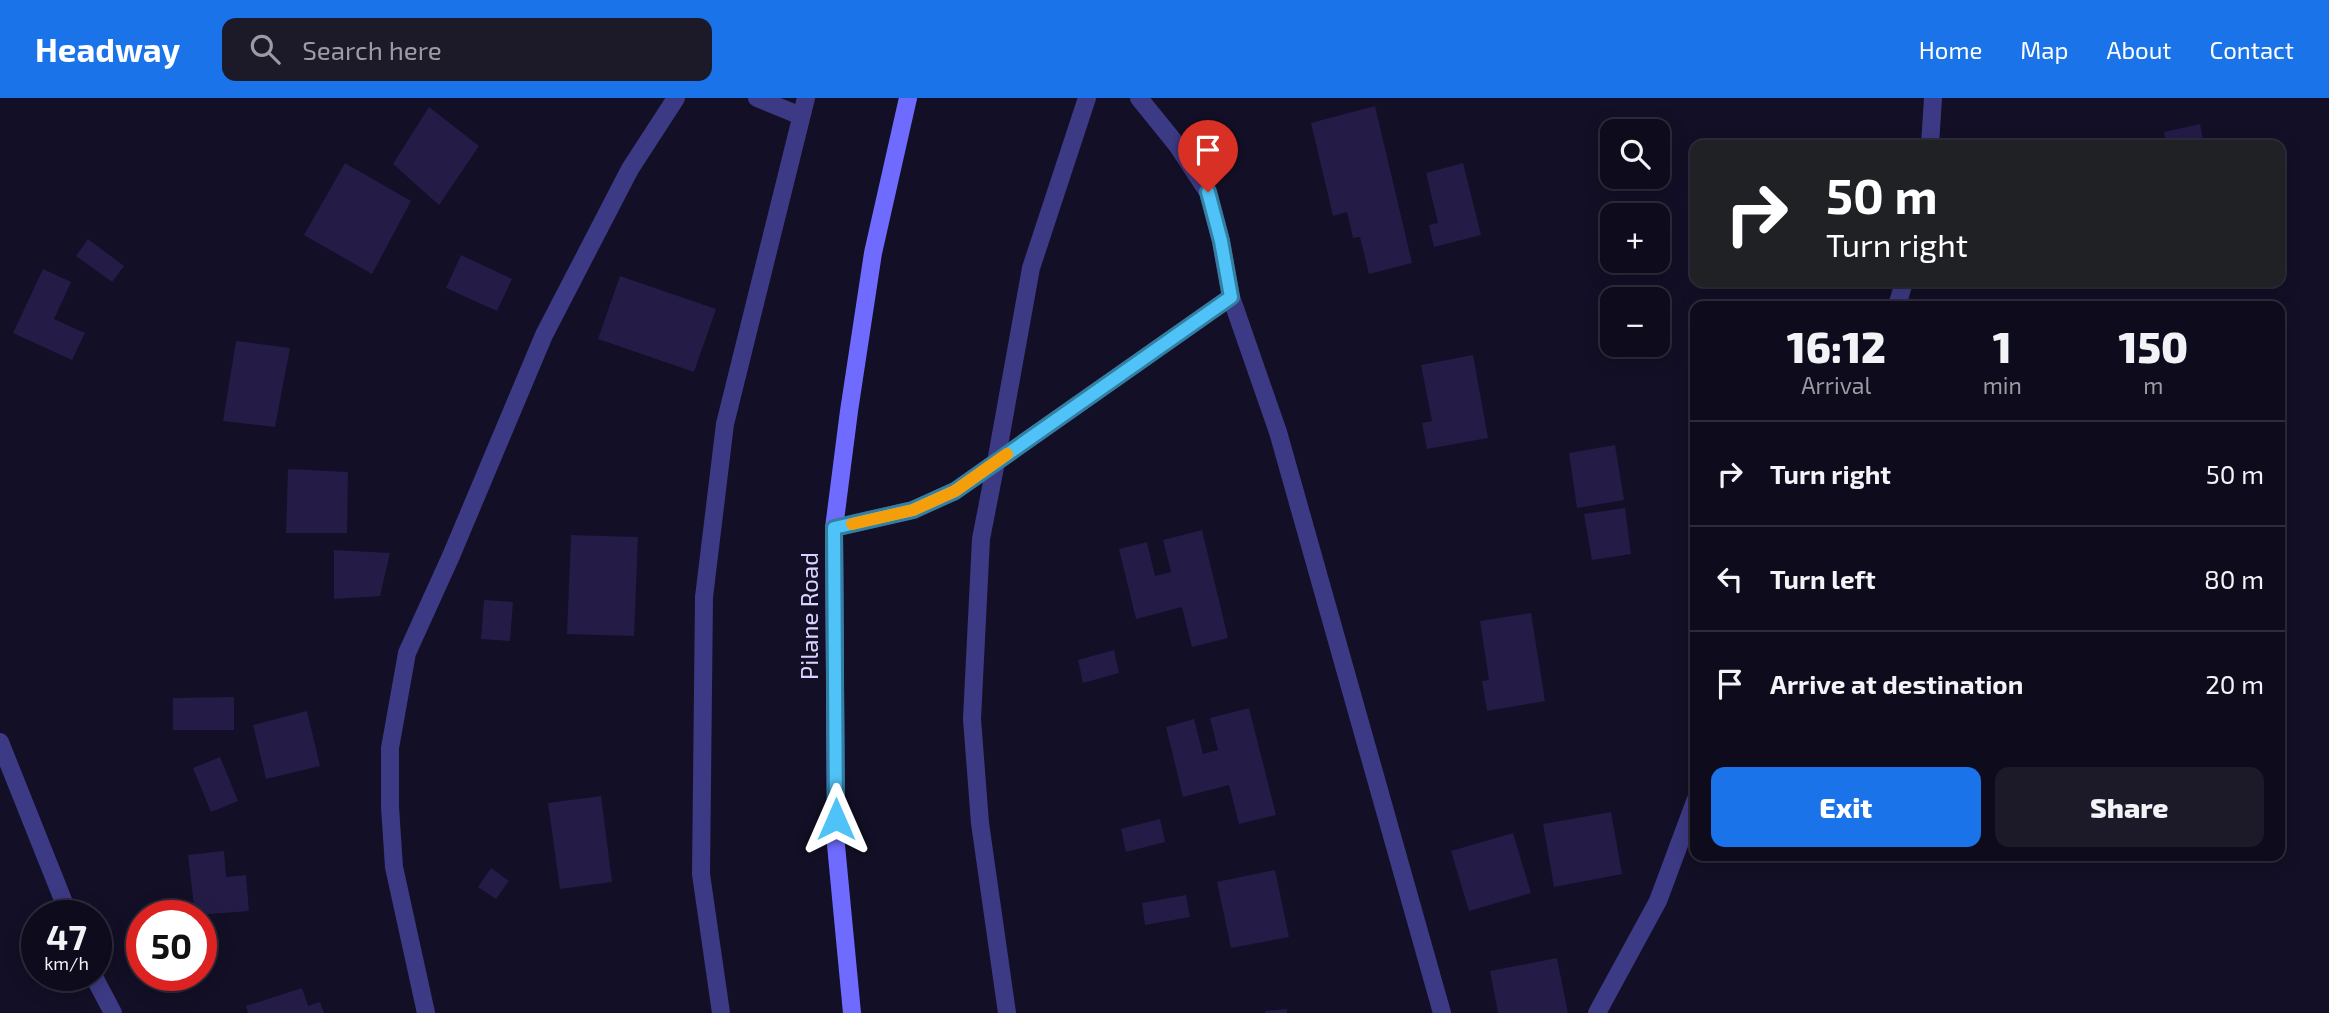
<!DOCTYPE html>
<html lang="en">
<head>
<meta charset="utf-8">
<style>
	:root { --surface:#0e0b1c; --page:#1c1929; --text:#f1f3f6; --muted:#9b9ba3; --line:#2e2b3b; --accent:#1a73e8 }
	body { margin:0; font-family:"Exo 2",sans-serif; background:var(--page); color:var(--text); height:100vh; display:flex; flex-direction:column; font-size:26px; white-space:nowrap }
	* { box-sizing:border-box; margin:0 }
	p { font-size:23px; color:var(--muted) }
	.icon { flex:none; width:38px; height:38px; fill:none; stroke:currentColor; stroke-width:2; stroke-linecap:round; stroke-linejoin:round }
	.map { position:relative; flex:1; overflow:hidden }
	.sheet { position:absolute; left:1690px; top:203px; width:595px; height:560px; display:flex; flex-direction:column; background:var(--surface); border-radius:14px; box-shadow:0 4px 18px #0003,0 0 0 2px var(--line) }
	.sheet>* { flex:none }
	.banner { position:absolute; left:1690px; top:42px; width:595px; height:147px; border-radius:14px; box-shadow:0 4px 18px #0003,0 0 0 2px var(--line); background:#202124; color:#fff; overflow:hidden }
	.fabs { position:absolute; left:1600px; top:21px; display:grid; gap:14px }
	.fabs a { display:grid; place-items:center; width:70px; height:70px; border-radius:14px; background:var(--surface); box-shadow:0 4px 18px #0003,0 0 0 2px var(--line); font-size:35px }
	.speed { position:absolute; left:21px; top:802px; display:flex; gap:14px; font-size:35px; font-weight:700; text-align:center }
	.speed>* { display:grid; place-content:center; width:91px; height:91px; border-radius:50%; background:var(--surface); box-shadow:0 4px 18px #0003,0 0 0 2px var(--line); line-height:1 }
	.speed small { font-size:18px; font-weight:400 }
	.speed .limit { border:10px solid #d22; background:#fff; color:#111 }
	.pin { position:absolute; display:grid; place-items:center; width:60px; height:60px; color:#fff; margin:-72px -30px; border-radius:50% 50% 50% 0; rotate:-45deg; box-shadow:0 0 7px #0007 }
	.pin .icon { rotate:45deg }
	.me { position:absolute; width:77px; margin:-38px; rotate:0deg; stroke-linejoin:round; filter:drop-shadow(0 0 5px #0008) }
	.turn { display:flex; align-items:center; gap:24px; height:147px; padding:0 21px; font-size:32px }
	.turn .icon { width:91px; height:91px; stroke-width:2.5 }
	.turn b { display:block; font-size:49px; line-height:60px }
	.eta { display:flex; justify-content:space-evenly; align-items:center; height:119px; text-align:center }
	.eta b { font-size:42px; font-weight:800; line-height:49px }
	.button { display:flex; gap:14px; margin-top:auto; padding:14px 21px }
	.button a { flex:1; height:80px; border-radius:14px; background:var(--accent); color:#fff; font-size:28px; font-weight:800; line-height:80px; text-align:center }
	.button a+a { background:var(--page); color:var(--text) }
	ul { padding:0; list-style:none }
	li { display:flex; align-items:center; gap:21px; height:105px; padding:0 21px; border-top:2px solid var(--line) }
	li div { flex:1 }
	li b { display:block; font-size:26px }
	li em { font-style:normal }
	header { display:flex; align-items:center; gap:42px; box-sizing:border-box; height:98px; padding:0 35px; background:var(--accent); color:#fff }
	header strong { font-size:33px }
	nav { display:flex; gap:38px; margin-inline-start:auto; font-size:24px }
	.search { width:490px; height:63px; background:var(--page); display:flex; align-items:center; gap:18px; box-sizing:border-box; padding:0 24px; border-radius:14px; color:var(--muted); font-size:26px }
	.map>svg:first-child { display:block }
	.building { fill:#241b47 }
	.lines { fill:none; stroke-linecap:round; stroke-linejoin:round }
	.lane { stroke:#3d3a85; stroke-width:18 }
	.street { stroke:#3d3a85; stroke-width:18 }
	.secondary { stroke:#6f6bff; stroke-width:18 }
	.route-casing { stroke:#337fa1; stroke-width:18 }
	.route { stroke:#4fc3f7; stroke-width:12 }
	.slow { stroke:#f59e0b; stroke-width:12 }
	.labels { text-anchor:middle; stroke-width:5; stroke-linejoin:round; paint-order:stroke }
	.street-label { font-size:24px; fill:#d9d4ff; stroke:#130f26 }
</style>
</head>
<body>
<header>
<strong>Headway</strong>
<div class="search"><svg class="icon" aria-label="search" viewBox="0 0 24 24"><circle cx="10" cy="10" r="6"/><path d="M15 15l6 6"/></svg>Search here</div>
<nav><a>Home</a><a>Map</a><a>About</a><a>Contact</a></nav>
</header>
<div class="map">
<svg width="2329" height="915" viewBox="0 0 2329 915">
	<rect width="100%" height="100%" fill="#130f26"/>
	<g class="building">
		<polygon points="1375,8 1412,165 1369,176 1360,139 1353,140 1347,114 1333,118 1311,25"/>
		<polygon points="429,9 479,48 439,107 393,66"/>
		<polygon points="2200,26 2204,47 2166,47 2164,34"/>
		<polygon points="345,65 411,103 372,176 304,137"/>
		<polygon points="1463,65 1481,137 1434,149 1429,127 1438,125 1426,75"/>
		<polygon points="88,141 124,168 112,184 76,158"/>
		<polygon points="461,157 512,181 497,213 446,190"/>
		<polygon points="43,171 71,184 54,221 85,235 72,262 13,235"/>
		<polygon points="620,178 716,211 694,274 598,241"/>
		<polygon points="2240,184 2272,184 2272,185 2241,190"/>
		<polygon points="236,243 290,250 275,329 223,323"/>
		<polygon points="1473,257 1488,340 1427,351 1422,325 1432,323 1421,267"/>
		<polygon points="1615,347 1624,402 1577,410 1569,355"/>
		<polygon points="288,371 348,374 347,435 286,435"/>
		<polygon points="1625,410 1631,456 1592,462 1584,416"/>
		<polygon points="1202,432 1228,540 1192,549 1182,509 1136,521 1119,451 1147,444 1155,478 1171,474 1163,442"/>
		<polygon points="571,437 638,439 634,538 567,536"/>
		<polygon points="334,452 390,455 380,498 334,501"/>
		<polygon points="484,502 513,504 510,543 481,541"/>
		<polygon points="1531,515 1545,603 1487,613 1482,583 1489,582 1480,523"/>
		<polygon points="1114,552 1119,575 1083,585 1078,562"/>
		<polygon points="234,599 234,632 173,632 173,600"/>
		<polygon points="1249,610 1276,717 1239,726 1229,687 1183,699 1166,629 1194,621 1203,656 1218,652 1210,620"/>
		<polygon points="307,613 320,668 266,681 253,627"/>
		<polygon points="220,659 238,703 211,714 193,670"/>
		<polygon points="601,698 612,784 560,791 548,705"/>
		<polygon points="1611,714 1622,776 1554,789 1543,726"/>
		<polygon points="1160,721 1165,744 1126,754 1121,731"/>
		<polygon points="1513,735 1531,795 1469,813 1451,753"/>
		<polygon points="224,753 226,779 246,777 249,813 195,817 188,757"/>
		<polygon points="491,770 509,783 496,801 478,789"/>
		<polygon points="1275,772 1289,839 1231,850 1217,784"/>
		<polygon points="1186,797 1190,819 1145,827 1142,805"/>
		<polygon points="1557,860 1568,915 1498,915 1490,873"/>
		<polygon points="302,890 308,908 320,904 324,915 248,915 246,908"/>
		<polygon points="1287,911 1287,915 1265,915 1265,913"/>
	</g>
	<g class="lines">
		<polyline class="lane" points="996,364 981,441 972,621 980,725 1007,915"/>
		<g class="street">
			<polyline points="757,0 801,18"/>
			<polyline points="1139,0 1177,47 1208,94 1221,143 1231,199"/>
			<polyline points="1930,47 1933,0"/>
			<polyline points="1897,208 1904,184"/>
			<polyline points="996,364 1031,170 1087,0"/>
			<polyline points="834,430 913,412 955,393 1231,199 1278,334 1442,915"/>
			<polyline points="0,644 69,817"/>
			<polyline points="93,877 113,915"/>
			<polyline points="426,915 394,769 390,709 390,650 407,555 451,458 544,237 630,71 676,0"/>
			<polyline points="721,915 701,776 704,499 725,326 806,0"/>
			<polyline points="1597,915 1658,803 1696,701"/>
		</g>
		<polyline class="secondary" points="852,915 836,747 834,430 849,313 873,155 908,0"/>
	</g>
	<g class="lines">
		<g class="route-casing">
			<polyline id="route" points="836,721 834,430 913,412 955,393 1231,199 1221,143 1208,94"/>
		</g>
		<use href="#route" class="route"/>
		<polyline class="slow" points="852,426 913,412 955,393 1007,356"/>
	</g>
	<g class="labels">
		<g class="street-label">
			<text transform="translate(810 518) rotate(-90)" y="8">Pilane Road</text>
		</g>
	</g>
</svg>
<div class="fabs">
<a><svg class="icon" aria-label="search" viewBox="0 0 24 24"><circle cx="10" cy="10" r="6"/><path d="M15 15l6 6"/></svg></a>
<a>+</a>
<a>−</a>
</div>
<div class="speed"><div>47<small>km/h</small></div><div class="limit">50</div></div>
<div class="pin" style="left:1208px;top:94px;background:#d93025"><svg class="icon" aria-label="arrive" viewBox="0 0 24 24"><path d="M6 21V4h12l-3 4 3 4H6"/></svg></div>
<svg class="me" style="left:836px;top:721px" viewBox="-20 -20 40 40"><path d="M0-17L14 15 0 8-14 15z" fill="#4fc3f7" stroke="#fff" stroke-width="4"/></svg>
<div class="banner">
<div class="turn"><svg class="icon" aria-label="right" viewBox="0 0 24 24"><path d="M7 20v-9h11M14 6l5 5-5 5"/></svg><div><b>50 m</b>Turn right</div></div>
</div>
<section class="sheet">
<div class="eta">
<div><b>16:12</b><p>Arrival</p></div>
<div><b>1</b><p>min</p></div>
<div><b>150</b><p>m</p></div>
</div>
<ul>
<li><svg class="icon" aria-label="right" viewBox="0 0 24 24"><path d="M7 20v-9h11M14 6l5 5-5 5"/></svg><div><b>Turn right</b></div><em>50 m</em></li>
<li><svg class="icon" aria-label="left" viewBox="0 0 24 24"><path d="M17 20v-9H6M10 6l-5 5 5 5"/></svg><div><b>Turn left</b></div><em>80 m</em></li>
<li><svg class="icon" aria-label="arrive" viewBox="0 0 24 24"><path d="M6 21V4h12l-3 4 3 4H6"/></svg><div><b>Arrive at destination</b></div><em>20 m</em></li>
</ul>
<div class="button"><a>Exit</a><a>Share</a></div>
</section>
</div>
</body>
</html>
